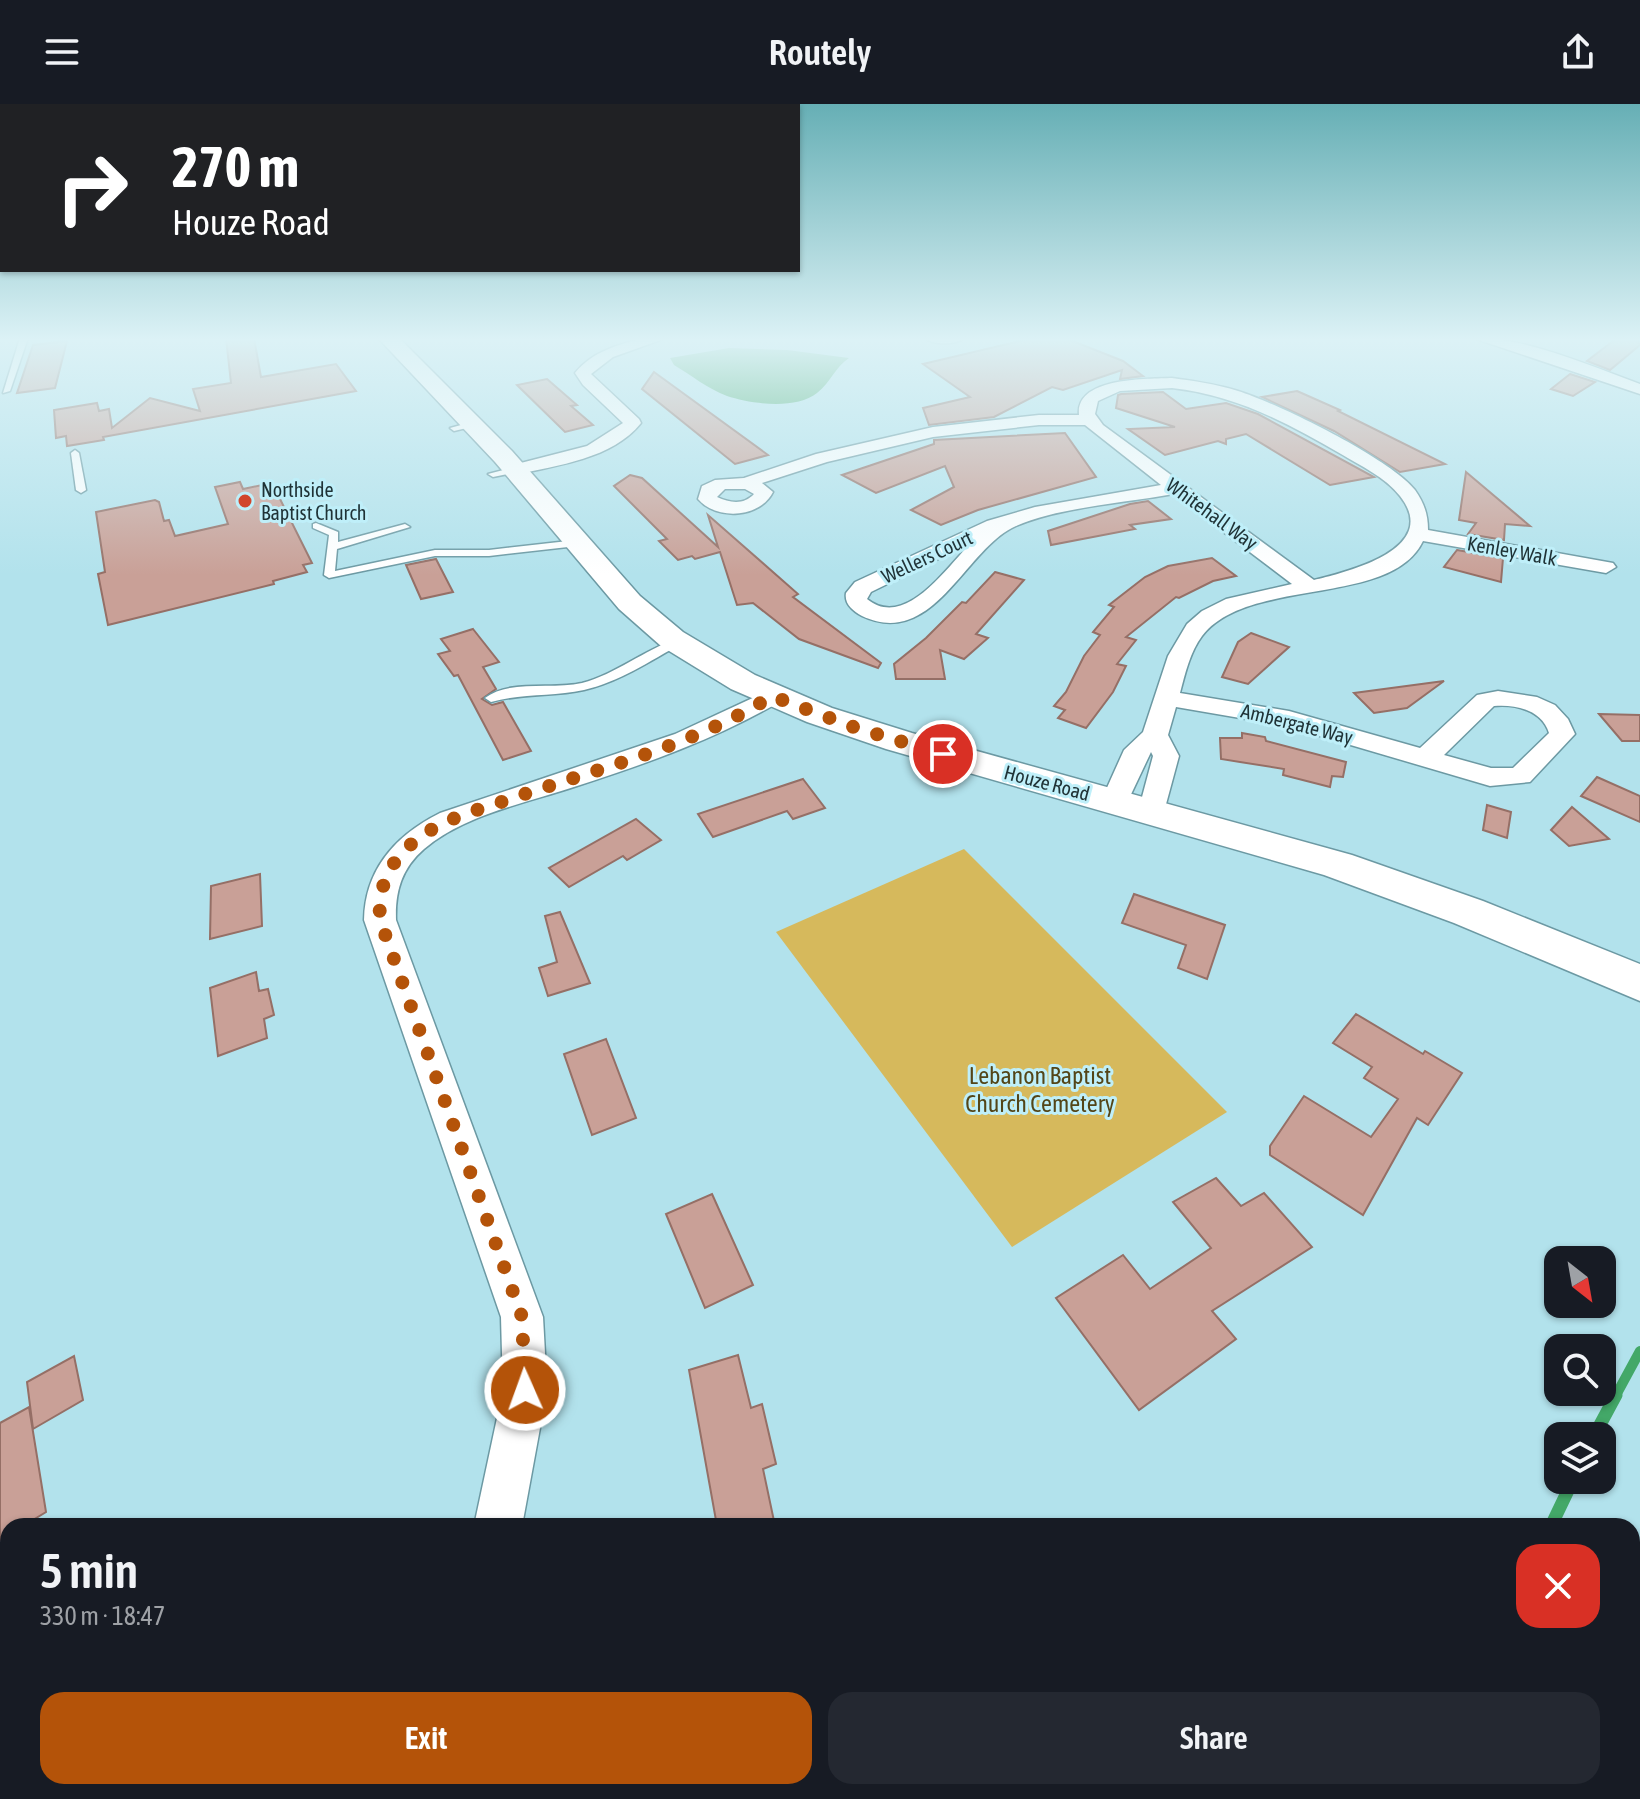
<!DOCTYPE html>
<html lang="en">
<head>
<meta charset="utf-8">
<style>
	:root { --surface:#171b24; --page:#242831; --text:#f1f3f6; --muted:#9ea1a6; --accent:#b45309 }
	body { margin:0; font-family:"Asap Condensed",sans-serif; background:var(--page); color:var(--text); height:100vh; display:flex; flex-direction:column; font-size:30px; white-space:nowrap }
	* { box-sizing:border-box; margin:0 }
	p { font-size:26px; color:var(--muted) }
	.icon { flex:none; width:44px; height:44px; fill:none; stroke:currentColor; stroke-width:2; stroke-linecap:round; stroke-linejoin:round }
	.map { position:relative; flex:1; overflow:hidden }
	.side { position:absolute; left:0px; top:1414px; width:1640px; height:282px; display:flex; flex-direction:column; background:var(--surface); border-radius:24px 24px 0 0; box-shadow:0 2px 6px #0004 }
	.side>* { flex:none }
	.top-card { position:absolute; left:0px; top:0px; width:800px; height:168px; box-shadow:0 2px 6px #0004; background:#202124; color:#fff; overflow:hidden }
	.needle { width:52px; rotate:149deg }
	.buttons { position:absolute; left:1544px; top:1142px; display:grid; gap:16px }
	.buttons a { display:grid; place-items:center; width:72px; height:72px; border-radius:16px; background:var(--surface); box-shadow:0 2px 6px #0004; font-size:40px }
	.pin { position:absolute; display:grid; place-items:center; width:68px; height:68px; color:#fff; margin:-34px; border:4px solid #fff; border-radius:50%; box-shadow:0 2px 8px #0007 }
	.me { position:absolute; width:88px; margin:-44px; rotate:358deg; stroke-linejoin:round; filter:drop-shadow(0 0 6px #0008) }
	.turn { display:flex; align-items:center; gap:28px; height:168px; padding:0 40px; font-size:36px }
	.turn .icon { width:104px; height:104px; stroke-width:2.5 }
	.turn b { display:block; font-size:56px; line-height:68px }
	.round { display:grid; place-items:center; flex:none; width:84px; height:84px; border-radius:24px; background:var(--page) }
	.headline { display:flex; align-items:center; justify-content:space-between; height:136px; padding:0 40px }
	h1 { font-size:48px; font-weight:600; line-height:60px }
	.action { display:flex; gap:16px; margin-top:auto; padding:16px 40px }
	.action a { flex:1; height:92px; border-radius:24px; background:var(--accent); color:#fff; font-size:32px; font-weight:600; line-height:92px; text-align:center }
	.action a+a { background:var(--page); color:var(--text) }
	header { display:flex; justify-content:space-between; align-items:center; height:104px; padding:0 40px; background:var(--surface); font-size:36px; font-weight:600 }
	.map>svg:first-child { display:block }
	.green { fill:#d6b95c }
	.water { fill:#43a868 }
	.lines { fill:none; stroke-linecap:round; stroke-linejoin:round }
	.stream-far1 { stroke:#43a868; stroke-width:10 }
	.stream { stroke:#43a868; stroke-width:13 }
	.building { fill:#c9a097; stroke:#956f66; stroke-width:2 }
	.lane-casing { stroke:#6c99a3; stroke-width:3 }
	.street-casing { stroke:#6c99a3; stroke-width:3 }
	.primary-casing { stroke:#6c99a3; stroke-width:3 }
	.lane { fill:#fff; fill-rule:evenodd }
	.street { fill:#fff; fill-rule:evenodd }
	.primary { fill:#fff; fill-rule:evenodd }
	.route { stroke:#b45309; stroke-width:14; stroke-dasharray:0 25.2 }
	.poi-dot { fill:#d1462c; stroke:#bfeff9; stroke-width:3 }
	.labels { text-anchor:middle; stroke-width:6; stroke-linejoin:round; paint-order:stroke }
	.far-poi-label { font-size:20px; fill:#1f3236; stroke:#bfeff9; text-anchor:start }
	.far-street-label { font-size:20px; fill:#1f3236; stroke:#bfeff9 }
	.park-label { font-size:24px; fill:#534517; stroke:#bfeff9 }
</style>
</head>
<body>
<header><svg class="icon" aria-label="menu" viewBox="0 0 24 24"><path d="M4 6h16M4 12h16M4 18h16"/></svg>Routely<svg class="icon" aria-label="share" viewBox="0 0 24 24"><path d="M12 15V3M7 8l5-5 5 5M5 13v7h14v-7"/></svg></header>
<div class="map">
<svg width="1640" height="1695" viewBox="0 0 1640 1695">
	<rect width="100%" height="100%" fill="#b2e2ec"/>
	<polygon class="green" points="964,745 1227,1008 1012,1143 776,828"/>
	<path class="water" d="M729 244 787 246 849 254C835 263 831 278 817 289 796 306 751 300 727 292 708 285 691 271 674 261L670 254Z"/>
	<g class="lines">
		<polyline class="stream-far1" points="1615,1293 1640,1247"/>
		<g class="stream">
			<polyline points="1594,1332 1616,1291"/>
			<polyline points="1551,1422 1573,1376"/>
			<polyline points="1428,1695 1431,1688"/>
		</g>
	</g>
	<g class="building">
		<polygon points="226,234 254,234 261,273 336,260 356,287 103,333 104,336 67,342 66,332 56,334 54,306 97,299 99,307 109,305 112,324 150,294 200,307 193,285 231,279"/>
		<polygon points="1033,234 1065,234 1123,257 1143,272 1120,275 1122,266 1063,286 1052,283 994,313 929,321 923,304 970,293 923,260"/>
		<polygon points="1617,234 1638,234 1640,241 1610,266 1587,257"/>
		<polygon points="67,237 55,284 17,289 33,241"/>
		<polygon points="654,268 768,351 735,360 642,285"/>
		<polygon points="1570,270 1595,278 1573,292 1551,285"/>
		<polygon points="547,275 577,301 571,302 593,321 565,328 517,281"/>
		<polygon points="1297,287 1340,306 1338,307 1445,360 1400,368 1334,327 1262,293"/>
		<polygon points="1163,288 1186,305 1226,299 1258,310 1374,373 1330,381 1246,330 1226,335 1226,340 1218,337 1165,351 1128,325 1175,323 1116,304 1118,291 1121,290"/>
		<polygon points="1065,329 1096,373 978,406 941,421 911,406 954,383 945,362 876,389 842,371 934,340 934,336"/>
		<polygon points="1466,368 1530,422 1505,420 1504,436 1468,430 1476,419 1459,416"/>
		<polygon points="630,371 642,374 718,443 708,411 798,490 793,493 881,559 878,564 799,535 753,499 737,501 720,448 695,455 692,452 678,456 659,437 667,435 614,382"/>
		<polygon points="240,378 243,385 272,379 312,459 303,461 307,468 273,477 274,480 108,521 98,470 105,468 96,408 155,396 159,398 164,417 169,416 175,432 228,420 215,383"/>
		<polygon points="1148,397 1171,415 1130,421 1135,425 1051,441 1048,427 1130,400"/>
		<polygon points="1457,446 1503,454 1501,478 1444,463"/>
		<polygon points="1212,454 1236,472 1213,477 1179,494 1176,493 1126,533 1136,536 1117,560 1126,562 1113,588 1086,624 1058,614 1065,606 1054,602 1066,588 1084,552 1100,531 1093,528 1114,503 1109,501 1145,473 1168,462"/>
		<polygon points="436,455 453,488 421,495 406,461"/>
		<polygon points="995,468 1024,476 976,530 988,534 964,555 940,546 945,575 896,575 894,560 926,534 962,498 966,499"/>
		<polygon points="473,525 499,558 483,563 496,585 482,595 492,601 503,598 531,647 503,656 458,571 454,572 438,550 450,547 441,535"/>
		<polygon points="1251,529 1289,543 1248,580 1222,573 1238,538"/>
		<polygon points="1444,577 1407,604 1374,609 1354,589"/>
		<polygon points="1599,610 1640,611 1640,637 1622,637"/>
		<polygon points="1242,629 1265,633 1266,637 1346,658 1343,673 1332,672 1330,683 1283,671 1284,665 1221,655 1220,634 1242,634"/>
		<polygon points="1597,673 1640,692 1640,718 1581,692"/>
		<polygon points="803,675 825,704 793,715 787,707 713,733 698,710"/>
		<polygon points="1487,701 1511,708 1507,734 1483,726"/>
		<polygon points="1572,703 1609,735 1569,742 1551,726"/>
		<polygon points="636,715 661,736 627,756 623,752 569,783 549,764"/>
		<polygon points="260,770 262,822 210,835 211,782"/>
		<polygon points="1134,790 1225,821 1207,875 1178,864 1186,841 1122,819"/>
		<polygon points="560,808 590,879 548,892 539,864 557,858 545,812"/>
		<polygon points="256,868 259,887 268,885 274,911 264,915 267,934 218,952 210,884"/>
		<polygon points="1356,910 1423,950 1425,947 1462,969 1428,1021 1417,1014 1363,1111 1270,1051 1270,1042 1304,992 1371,1033 1398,995 1364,974 1372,963 1333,939"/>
		<polygon points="606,935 636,1014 592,1031 564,950"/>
		<polygon points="1216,1074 1241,1102 1264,1089 1312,1143 1212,1207 1236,1235 1139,1306 1056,1194 1123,1151 1150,1185 1211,1144 1173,1098"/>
		<polygon points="712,1090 753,1181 705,1204 666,1110"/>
		<polygon points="738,1251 751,1304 762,1300 776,1360 763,1365 774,1417 758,1422 717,1422 689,1266"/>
		<polygon points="74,1252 83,1296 33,1325 27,1278"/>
		<polygon points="29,1303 46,1408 23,1422 8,1422 8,1431 0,1436 0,1319"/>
	</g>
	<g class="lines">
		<g class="lane-casing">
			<g id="lane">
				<polygon points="20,234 28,234 10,287 3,289"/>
				<polygon points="472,318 476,320 475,322 454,327 450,324"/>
				<polygon points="75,346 79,349 86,386 81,389 76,386 71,349"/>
				<polygon points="515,363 518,364 518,368 493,373 488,370"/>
				<polygon points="316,419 338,428 338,438 405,420 410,423 337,445 335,467 435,446 489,446 577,436 582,439 577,442 489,452 435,452 329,474 324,471 329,431 313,424 313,420"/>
				<path d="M677 535 683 538 681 540C650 557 619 578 584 586 553 593 522 589 491 598L485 594C510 575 552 586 582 579 616 570 644 546 677 535Z"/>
			</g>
		</g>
		<g class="street-casing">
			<g id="street">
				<path d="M644 234H666L613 253 591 270 639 315 641 319C612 355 558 361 515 371L509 370 506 366 509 362 587 342 623 319 583 281 575 269C593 247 618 241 644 234Z"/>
				<path d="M925 234H964C956 241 933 241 925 234Z"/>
				<path d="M1473 234C1526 233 1590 262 1640 280V290Z"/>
				<path d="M1172 274C1194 277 1216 280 1238 287 1279 300 1389 354 1415 386 1424 399 1428 410 1428 426L1613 459 1616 463 1606 469 1423 437C1391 504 1248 472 1202 532 1190 548 1185 570 1180 589L1289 607 1420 644 1477 591 1498 587 1537 593 1555 601 1568 615 1575 630 1530 678 1490 682 1286 622 1176 603 1168 631 1179 652 1162 715 1152 717 1142 715 1138 708 1153 652 1151 648 1125 703 1115 706 1105 703 1101 697 1124 646 1143 628 1168 552 1187 520 1202 507 1226 495 1292 480 1173 390C1126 399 1059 403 1016 422 965 444 934 546 862 512 853 507 844 500 846 489L855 478 987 417 1035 403 1161 381 1085 321H1039L933 333 827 358 762 379 773 388C760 414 717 417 698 395L702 382 715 376 744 374 816 350 933 323 1039 311H1079C1075 273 1147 275 1172 274ZM1172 284C1235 291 1286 318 1341 350 1361 362 1385 373 1400 392 1442 445 1347 468 1314 476L1103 321 1095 310 1098 297 1120 287ZM725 385H745L754 390C744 401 730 399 717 393ZM971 439C946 464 905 526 867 495L871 488ZM1494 602C1515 600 1542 606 1549 629L1513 664H1491L1444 651Z"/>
				<path d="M772 585 781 587 784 592 781 597C716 635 648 659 577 682 527 699 465 710 424 745 402 764 395 787 396 816L543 1213 547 1286 522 1422H474L503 1286 501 1213 364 816C365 765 396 731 440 709L675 630Z"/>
				<polygon points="488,1688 544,1688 546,1695 490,1695"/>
			</g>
		</g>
		<g class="primary-casing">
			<polygon id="primary" points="378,234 399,234 512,347 640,492 683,528 755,571 832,604 912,629 1352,751 1483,797 1640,860 1640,897 1454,819 1324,771 886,645 807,618 731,585 661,542 619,505 495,358"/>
		</g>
		<use href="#lane" class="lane"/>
		<use href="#street" class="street"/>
		<use href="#primary" class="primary"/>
	</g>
	<linearGradient id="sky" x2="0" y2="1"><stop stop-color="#66afb5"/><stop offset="0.5" stop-color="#dcf2f6"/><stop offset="1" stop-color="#dcf2f6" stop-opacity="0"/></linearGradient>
	<rect width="1640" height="471" fill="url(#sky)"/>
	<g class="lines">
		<path class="route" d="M525 1286 522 1213 380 816C378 788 386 764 407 744 438 714 483 705 522 691 607 662 696 640 772 592L856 624 943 650"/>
	</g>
	<circle class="poi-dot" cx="245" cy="397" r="8"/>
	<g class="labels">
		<g class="far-poi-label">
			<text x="261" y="393">Northside<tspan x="261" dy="23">Baptist Church</tspan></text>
		</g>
		<g class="far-street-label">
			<text transform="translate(1212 410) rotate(36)" y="7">Whitehall Way</text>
			<text transform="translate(1512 447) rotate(10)" y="7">Kenley Walk</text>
			<text transform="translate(927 453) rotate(-25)" y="7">Wellers Court</text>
			<text transform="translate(1297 620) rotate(14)" y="7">Ambergate Way</text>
			<text transform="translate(1047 679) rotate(15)" y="7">Houze Road</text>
		</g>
		<g class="park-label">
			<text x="1040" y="980">Lebanon Baptist<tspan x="1040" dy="28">Church Cemetery</tspan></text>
		</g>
	</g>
</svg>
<div class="buttons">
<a><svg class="needle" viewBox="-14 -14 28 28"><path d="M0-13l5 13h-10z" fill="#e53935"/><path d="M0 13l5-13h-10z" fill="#9ea1a6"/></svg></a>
<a><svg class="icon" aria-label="search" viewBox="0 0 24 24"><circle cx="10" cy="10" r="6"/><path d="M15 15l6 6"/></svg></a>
<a><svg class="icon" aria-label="layers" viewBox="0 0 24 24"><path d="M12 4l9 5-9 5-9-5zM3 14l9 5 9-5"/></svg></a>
</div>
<div class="pin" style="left:943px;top:650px;background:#d93025"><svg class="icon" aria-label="arrive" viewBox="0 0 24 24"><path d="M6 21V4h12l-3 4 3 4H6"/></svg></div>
<svg class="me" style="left:525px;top:1286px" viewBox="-20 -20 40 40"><circle r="17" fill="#b45309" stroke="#fff" stroke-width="3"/><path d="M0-11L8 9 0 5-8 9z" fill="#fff"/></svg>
<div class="top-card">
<div class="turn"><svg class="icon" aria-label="right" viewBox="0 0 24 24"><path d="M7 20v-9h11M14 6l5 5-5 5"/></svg><div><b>270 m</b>Houze Road</div></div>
</div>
<section class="side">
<div class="headline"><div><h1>5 min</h1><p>330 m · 18:47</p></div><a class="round" style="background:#d93025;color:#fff"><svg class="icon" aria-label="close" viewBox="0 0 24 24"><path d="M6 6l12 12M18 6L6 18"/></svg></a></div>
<div class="action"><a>Exit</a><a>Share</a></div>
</section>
</div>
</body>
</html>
